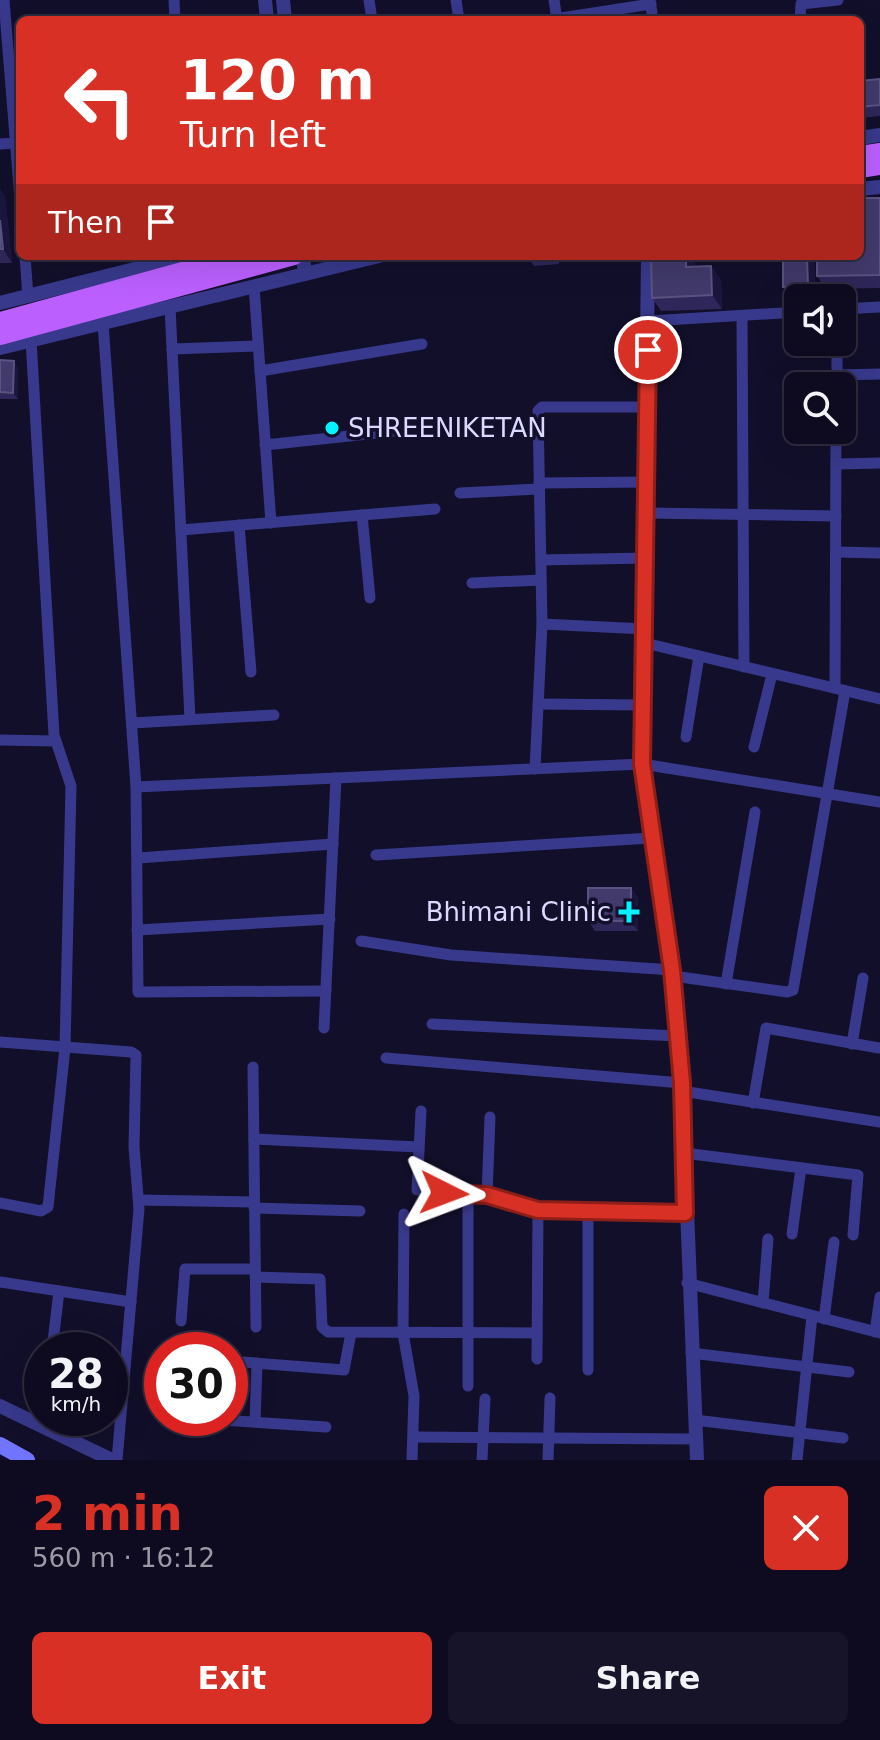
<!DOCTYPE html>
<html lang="en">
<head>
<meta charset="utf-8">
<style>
	:root { --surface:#0e0b20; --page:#171429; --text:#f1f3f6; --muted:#9b9ba5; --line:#2e2b3e; --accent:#d93025 }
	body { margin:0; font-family:"DejaVu Sans",sans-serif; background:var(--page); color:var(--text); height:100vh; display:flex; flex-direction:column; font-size:30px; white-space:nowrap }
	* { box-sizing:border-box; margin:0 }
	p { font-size:26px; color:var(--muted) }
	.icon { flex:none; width:44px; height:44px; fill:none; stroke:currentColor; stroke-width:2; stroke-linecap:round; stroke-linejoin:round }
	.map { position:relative; height:1460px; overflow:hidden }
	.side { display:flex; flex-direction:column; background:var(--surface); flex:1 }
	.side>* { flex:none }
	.banner { position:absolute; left:16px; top:16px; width:848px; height:244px; border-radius:12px; box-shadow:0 8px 32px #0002,0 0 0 2px var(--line); background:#d93025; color:#fff; overflow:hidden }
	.controls { position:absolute; left:784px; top:284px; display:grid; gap:16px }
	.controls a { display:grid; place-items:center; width:72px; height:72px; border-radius:12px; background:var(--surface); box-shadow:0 8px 32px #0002,0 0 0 2px var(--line); font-size:40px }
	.speed { position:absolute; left:24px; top:1332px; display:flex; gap:16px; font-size:40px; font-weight:700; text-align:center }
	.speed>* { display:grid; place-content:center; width:104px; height:104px; border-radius:50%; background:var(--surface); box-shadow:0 8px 32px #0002,0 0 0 2px var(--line); line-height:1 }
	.speed small { font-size:20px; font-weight:400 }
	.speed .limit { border:12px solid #d22; background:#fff; color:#111 }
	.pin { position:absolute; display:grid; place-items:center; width:68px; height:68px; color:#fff; margin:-34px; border:4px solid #fff; border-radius:50%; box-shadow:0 2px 8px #0007 }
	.me { position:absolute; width:88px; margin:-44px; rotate:93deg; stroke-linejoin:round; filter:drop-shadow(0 0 6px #0008) }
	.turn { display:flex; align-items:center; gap:28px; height:168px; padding:0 32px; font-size:36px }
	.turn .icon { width:104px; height:104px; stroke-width:2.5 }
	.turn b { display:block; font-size:56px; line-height:68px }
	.then { display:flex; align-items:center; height:76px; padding:0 32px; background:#0003; gap:16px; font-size:30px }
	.round { display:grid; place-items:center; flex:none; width:84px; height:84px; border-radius:12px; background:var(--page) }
	.head { display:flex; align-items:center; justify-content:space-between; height:136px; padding:0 32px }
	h1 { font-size:48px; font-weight:600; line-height:60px; color:var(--accent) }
	.cta { display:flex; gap:16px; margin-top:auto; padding:16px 32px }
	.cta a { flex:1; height:92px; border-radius:12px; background:var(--accent); color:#fff; font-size:32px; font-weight:600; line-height:92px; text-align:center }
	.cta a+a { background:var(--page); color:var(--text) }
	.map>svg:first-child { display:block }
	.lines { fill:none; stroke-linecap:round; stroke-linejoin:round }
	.minor { stroke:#38398c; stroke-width:11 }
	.tertiary { stroke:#38398c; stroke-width:14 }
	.secondary { stroke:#7074ff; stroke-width:16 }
	.primary { stroke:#bb60ff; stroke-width:18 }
	.wall { fill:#2f2759 }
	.shaded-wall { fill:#1c163f }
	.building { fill:#413a6b; stroke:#5a5382; stroke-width:2 }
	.route-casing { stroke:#8d1f18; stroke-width:20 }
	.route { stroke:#d93025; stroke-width:14 }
	.poi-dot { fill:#05f3ff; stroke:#120f2b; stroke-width:3 }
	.labels { text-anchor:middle; stroke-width:7; stroke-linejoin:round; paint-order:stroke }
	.poi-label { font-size:26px; fill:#dbd9ff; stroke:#120f2b; text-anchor:start }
</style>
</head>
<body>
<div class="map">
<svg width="880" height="1460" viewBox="0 0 880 1460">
	<rect width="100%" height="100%" fill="#120f2b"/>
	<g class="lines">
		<g class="minor">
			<polyline points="4,0 20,199"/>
			<polyline points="174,0 175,20"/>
			<polyline points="369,0 372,20"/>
			<polyline points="456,0 459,20"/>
			<polyline points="554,0 557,20"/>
			<polyline points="650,0 653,20"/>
			<polyline points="548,20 651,4"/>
			<polyline points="800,20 801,4 838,0"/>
			<polyline points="0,144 15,143"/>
			<polyline points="25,256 28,297"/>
			<polyline points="254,286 271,523"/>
			<polyline points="170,307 190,719"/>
			<polyline points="842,309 880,307"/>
			<polyline points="742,317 744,667"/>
			<polyline points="649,321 798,312"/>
			<polyline points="103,323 136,787 138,992 326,991"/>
			<polyline points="172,349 258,346"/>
			<polyline points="260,371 422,344"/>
			<polyline points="837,375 880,374"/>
			<polyline points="837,386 837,342"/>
			<polyline points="265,445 443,426"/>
			<polyline points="836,464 880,463"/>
			<polyline points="539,483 647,482"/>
			<polyline points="460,493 539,489"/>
			<polyline points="647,513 836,516"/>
			<polyline points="362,515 370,598"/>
			<polyline points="239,525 251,672"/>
			<polyline points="181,530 435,509"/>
			<polyline points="836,552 880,553"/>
			<polyline points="541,560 646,558"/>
			<polyline points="472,583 541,580"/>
			<polyline points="542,624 645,629"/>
			<polyline points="645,643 880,699"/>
			<polyline points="835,688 836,430"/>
			<polyline points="538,704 643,705"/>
			<polyline points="132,723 274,715"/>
			<polyline points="686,737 699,656"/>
			<polyline points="0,740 56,741"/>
			<polyline points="754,747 772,674"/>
			<polyline points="535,769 542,624 538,411 542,407 648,407"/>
			<polyline points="136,787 642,764 880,802"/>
			<polyline points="376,855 651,838"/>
			<polyline points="138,858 333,844"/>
			<polyline points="137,930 330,919"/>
			<polyline points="361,941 451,955 672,970"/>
			<polyline points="673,976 787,992 793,990 845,691"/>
			<polyline points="726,984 755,812"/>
			<polyline points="432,1024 677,1036"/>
			<polyline points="324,1028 336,778"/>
			<polyline points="0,1042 131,1052 136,1055 134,1147 139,1209 117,1460"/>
			<polyline points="852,1044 863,978"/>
			<polyline points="386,1058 682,1083"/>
			<polyline points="253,1067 256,1327"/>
			<polyline points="682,1091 880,1122"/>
			<polyline points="753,1103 766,1028 879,1048"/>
			<polyline points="421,1111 417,1190 487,1195 538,1210 685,1213"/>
			<polyline points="254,1139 418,1147"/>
			<polyline points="684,1153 858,1175 853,1235"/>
			<polyline points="468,1195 468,1386"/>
			<polyline points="487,1195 490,1117"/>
			<polyline points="139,1200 254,1202"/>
			<polyline points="0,1203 41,1211 48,1207 65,1048 71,786 54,735 31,340"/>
			<polyline points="254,1208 360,1211"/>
			<polyline points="588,1212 588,1370"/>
			<polyline points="404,1214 403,1333 414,1396 412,1460"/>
			<polyline points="792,1234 801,1168"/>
			<polyline points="255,1277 320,1279 322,1327 328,1332 537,1333"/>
			<polyline points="0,1282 131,1302"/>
			<polyline points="687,1283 880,1333"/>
			<polyline points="763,1303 768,1239"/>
			<polyline points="824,1319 834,1242"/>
			<polyline points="181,1321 185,1269 255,1269"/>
			<polyline points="875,1332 880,1297"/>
			<polyline points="52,1350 59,1291"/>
			<polyline points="691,1353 849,1372"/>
			<polyline points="537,1359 538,1210"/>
			<polyline points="230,1361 344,1370 351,1333"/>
			<polyline points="207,1419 326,1427"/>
			<polyline points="695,1420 843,1438"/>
			<polyline points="255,1422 257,1363"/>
			<polyline points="413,1437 696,1439"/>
			<polyline points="482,1460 485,1399"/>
			<polyline points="548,1460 550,1398"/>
			<polyline points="797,1460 812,1316"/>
		</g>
		<g class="tertiary">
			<polyline points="265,0 267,20"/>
			<polyline points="283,0 285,20"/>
			<polyline points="860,138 880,135"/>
			<polyline points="860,189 880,187"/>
			<polyline points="303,256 305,274"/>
			<polyline points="648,256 642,764 672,970 682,1083 697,1460"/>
			<polyline points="0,303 186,256"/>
			<polyline points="0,348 379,256"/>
			<polyline points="0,1406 112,1460"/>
		</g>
		<polyline class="secondary" points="0,1445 27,1460"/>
		<g class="primary">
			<polyline points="860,155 880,152"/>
			<polyline points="860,169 880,166"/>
			<polyline points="0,321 237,256"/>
			<polyline points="0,336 294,256"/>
		</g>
	</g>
	<g class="wall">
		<polygon points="880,79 880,116 860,118 860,81"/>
		<polygon points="0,189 5,197 12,263 0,263"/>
		<polygon points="880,198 880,288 826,289 817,276"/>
		<polygon points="529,256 558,256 559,264 534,266 530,260"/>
		<polygon points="814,256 815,296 790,297 783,287"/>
		<polygon points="711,266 721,280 722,309 661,311 652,298 695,267"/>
		<polygon points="0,360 18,367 18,399 0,399"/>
		<polygon points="631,888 638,898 638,931 595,931 588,921"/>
	</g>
	<g class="shaded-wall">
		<polygon points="0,189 5,197 12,263 3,249 0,220"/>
		<polygon points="686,256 695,256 696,281 686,267"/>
		<polygon points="807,256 814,256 815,296 808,286"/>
		<polygon points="711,266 721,280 722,309 712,295"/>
		<polygon points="14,361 18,367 18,399 13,393"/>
		<polygon points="631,888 638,898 638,931 631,921"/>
	</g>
	<g class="building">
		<polygon points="880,79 880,105 860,107 860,81"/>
		<polygon points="860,198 880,198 880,275 817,276 817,256 860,256"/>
		<polygon points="0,220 3,249 0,249"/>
		<polygon points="529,256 554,256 554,257 530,260"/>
		<polygon points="651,256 686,256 686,267 711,266 712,295 652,298"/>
		<polygon points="783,256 807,256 808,286 783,287"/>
		<polygon points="0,360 14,361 13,393 0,392"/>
		<rect x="588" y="888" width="43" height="33"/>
	</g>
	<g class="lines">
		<g class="route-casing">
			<polyline id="route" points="444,1193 487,1195 538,1210 685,1213 682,1083 672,970 642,764 648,350"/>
		</g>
		<use href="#route" class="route"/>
	</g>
	<g class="poi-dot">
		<circle cx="332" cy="428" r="8"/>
		<path d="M625 900h8v8h8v8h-8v8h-8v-8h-8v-8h8z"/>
	</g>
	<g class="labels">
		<g class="poi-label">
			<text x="348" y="437">SHREENIKETAN</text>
			<text x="611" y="921" text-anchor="end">Bhimani Clinic</text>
		</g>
	</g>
</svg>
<div class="controls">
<a><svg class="icon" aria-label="sound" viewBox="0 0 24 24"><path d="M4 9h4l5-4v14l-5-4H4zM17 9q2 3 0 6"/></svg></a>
<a><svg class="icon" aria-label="search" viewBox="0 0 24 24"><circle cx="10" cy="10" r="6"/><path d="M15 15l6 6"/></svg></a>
</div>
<div class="speed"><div>28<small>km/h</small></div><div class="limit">30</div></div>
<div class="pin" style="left:648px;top:350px;background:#d93025"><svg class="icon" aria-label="arrive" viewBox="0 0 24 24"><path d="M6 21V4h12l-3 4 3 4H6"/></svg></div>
<svg class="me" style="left:444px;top:1193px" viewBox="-20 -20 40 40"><path d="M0-17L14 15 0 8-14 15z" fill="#d93025" stroke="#fff" stroke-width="4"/></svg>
<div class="banner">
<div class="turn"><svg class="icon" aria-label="left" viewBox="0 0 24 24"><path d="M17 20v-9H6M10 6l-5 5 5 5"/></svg><div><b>120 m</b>Turn left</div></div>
<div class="then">Then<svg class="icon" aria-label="arrive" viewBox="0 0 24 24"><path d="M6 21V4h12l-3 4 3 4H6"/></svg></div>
</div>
</div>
<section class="side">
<div class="head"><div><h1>2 min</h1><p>560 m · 16:12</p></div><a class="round" style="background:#d93025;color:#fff"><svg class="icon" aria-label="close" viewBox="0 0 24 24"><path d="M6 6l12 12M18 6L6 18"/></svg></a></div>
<div class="cta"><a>Exit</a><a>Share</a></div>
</section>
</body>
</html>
